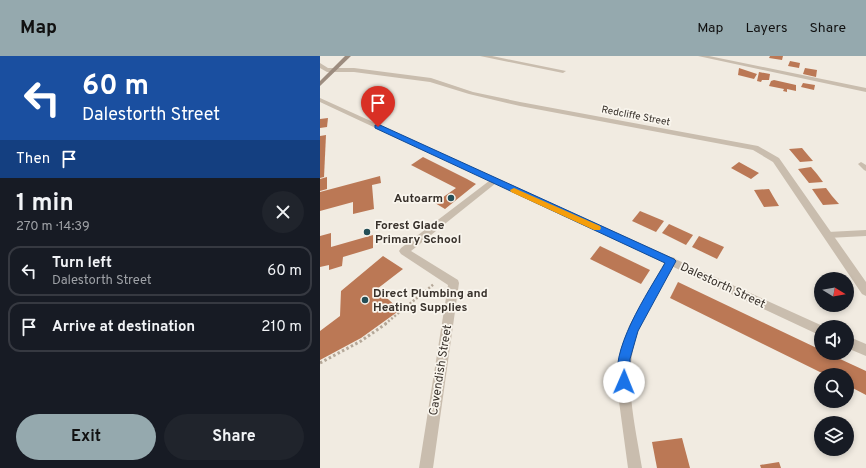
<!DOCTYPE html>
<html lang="en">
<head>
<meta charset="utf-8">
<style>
	:root { --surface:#171b24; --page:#20242c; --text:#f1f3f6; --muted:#9ea1a6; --line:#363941; --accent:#95a9ae }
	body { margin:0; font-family:Overpass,sans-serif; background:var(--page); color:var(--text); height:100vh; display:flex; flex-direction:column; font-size:15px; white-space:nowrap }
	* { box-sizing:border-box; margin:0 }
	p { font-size:13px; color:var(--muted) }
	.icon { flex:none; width:22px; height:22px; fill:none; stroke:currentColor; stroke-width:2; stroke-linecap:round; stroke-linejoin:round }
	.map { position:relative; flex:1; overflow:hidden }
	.sheet { display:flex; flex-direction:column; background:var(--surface); width:320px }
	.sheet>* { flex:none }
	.hud { background:#1a4fa0; color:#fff; overflow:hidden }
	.needle { width:26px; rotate:101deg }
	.buttons { position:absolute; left:494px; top:216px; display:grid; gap:8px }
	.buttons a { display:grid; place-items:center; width:40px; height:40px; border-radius:50%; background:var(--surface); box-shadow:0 2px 6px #0003; font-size:20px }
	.pin { position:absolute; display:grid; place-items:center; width:34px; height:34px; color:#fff; margin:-41px -17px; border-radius:50% 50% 50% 0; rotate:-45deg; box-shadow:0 0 4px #0007 }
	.pin .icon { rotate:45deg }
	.me { position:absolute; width:44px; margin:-22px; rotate:1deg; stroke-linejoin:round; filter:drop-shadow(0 0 3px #0008) }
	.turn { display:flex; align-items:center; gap:14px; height:84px; padding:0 16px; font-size:18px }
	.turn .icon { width:52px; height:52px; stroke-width:2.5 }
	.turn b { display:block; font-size:28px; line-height:34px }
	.then { display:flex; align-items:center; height:38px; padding:0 16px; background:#0003; gap:8px; font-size:15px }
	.round { display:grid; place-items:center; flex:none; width:42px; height:42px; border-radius:21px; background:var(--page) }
	.summary { display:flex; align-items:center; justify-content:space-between; height:68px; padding:0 16px }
	h1 { font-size:24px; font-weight:700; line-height:30px }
	.cta { display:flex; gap:8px; margin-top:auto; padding:8px 16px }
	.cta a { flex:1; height:46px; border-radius:24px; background:var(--accent); color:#111; font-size:16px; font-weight:700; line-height:46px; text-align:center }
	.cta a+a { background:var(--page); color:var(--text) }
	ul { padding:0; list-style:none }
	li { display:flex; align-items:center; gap:12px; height:50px; margin:0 8px 6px; padding:0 8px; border:2px solid var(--line); border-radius:12px }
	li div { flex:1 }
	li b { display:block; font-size:15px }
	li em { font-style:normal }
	header { display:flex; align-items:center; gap:24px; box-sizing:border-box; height:56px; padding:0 20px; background:var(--accent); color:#111 }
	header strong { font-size:19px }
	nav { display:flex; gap:22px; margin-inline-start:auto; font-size:14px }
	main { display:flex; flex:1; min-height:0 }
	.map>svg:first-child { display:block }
	.building { fill:#bb7855 }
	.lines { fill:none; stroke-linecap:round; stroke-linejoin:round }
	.path-far1 { stroke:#b4a798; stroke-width:2.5; stroke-dasharray:2 2; stroke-linecap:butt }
	.path { stroke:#b4a798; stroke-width:3; stroke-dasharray:2.5 2.5; stroke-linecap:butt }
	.service { fill:#c9bdae; fill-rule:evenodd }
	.minor { fill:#c9bdae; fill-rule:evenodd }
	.tertiary { fill:#c9bdae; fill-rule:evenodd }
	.secondary { fill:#9c8c7f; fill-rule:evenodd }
	.route { fill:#1a73e8; stroke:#114b97 }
	.slow { fill:#f59e0b }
	.poi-dot { fill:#244e56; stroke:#f9f5ed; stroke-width:1.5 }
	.labels { text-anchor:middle; stroke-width:3.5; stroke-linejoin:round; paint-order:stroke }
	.far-street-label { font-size:10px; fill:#38312b; stroke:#f9f5ed }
	.poi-label { font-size:12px; font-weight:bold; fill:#38312b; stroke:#f9f5ed; text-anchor:start }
	.street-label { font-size:12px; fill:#38312b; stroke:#f9f5ed }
</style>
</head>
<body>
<header>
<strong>Map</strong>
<nav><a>Map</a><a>Layers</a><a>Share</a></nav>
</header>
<main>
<section class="sheet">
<div class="hud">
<div class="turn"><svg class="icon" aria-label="left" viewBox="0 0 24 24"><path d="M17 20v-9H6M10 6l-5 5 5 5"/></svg><div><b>60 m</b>Dalestorth Street</div></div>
<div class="then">Then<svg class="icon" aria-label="arrive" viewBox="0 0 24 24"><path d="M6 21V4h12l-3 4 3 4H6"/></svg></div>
</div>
<div class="summary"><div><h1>1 min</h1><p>270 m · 14:39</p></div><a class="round"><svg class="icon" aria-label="close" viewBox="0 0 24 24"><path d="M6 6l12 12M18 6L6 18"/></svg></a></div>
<ul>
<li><svg class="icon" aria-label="left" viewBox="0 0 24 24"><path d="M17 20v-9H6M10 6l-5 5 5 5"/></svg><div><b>Turn left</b><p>Dalestorth Street</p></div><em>60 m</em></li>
<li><svg class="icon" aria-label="arrive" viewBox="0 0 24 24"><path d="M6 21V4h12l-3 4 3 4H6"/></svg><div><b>Arrive at destination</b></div><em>210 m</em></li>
</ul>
<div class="cta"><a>Exit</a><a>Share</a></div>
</section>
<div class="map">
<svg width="546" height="412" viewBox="0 0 546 412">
	<rect width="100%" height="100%" fill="#f1ebe1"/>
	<g class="building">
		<polygon points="450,0 463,0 462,4 449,2"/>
		<polygon points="470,5 480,7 479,12 468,10"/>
		<polygon points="419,12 437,18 434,23 418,19"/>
		<polygon points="485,12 497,14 496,21 483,18"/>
		<polygon points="439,16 450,18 449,24 442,24 441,26 437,25"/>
		<polygon points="454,24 476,29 476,35 467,33 467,36 463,35 464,33 449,30 451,25"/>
		<polygon points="483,27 495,29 494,34 481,31"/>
		<polygon points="8,62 7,71 0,72 0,63"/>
		<polygon points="6,79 4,121 0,122 0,80"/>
		<polygon points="482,92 487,98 493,105 480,106 469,93"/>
		<polygon points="103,101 147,123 156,128 125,153 115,147 136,132 91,109"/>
		<polygon points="419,106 428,111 439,117 431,123 411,112"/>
		<polygon points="491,111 497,118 503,126 489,127 478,113"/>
		<polygon points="60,120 61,127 52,129 54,153 33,158 33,146 0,155 0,136"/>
		<polygon points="7,121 7,133 0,135 0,123"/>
		<polygon points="506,132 512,140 519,148 503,149 492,133"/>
		<polygon points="449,133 453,140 459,150 444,151 434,134"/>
		<polygon points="320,155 344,165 336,176 312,165"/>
		<polygon points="349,168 373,179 366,189 342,177"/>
		<polygon points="11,177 11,191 53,179 53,192 23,201 22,210 9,214 9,209 0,211 0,180"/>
		<polygon points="379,180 404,191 397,203 372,191"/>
		<polygon points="280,190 330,214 321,228 270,203"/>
		<polygon points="63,200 83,213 57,233 80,254 41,282 0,304 0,275 20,260 21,235"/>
		<polygon points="358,226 501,294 501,297 507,297 546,315 546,339 527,329 527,319 506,319 350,242"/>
		<polygon points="362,382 370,412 337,412 332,386"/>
		<polygon points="459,406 461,412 441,412 440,409"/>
	</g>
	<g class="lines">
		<polyline class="path-far1" points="65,268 114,228"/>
		<polyline class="path" points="0,307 41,285 67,267"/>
		<g class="service">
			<polygon points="541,106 546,109 546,115 544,114 538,108"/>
			<polygon points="546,174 546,180 508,182 504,179 508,176"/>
		</g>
		<g class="minor">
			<polygon points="160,0 172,0 246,15 243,17"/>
			<polygon points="378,0 389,0 546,32 546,36"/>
			<polygon points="0,7 8,12 34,12 111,22 153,36 200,46 438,90 459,102 546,226 546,240 542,238 453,106 433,94 200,50 149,38 110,26 34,16 7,16 0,12"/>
			<polygon points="173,122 176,123 176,127 91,195 138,224 139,227 113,412 99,412 128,229 81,198 79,195 81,192"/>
			<path d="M351 201 355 202 356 205C345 227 327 253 318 276 302 319 315 368 322 412H308L298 338 299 303 309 270 347 202Z"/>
		</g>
		<g class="tertiary">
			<polygon points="0,42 505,271 501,271 501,279 497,278 0,46"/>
			<polygon points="527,280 546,288 546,300 527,292"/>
		</g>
		<polygon class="secondary" points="25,0 31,0 0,30 0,25"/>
	</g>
	<path class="route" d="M55 69H60L354 203 356 205 318 275 310 303V326L308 330 304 332 300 330C286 298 329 235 345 207L55 72Z"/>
	<polygon class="slow" points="194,132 280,170 281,172 280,174 274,174 191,136 190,134"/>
	<g class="poi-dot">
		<circle cx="131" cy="142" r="4"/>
		<circle cx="47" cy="176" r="4"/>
		<circle cx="45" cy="244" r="4"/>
	</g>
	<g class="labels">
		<g class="far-street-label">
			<text transform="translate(316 59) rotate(11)" y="4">Redcliffe Street</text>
		</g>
		<g class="poi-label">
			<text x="123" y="146" text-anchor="end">Autoarm</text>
			<text x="55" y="173">Forest Glade<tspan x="55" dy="14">Primary School</tspan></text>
			<text x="53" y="241">Direct Plumbing and<tspan x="53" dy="14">Heating Supplies</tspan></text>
		</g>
		<g class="street-label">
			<text transform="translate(403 229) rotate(25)" y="4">Dalestorth Street</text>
			<text transform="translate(120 314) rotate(-81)" y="4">Cavendish Street</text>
		</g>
	</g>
</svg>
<div class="buttons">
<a><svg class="needle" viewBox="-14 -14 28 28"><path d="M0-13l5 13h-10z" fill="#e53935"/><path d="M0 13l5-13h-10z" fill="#9ea1a6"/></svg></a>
<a><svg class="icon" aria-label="sound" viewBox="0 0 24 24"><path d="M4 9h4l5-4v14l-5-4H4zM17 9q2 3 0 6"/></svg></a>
<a><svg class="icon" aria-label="search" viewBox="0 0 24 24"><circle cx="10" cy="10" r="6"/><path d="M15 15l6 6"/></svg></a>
<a><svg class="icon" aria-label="layers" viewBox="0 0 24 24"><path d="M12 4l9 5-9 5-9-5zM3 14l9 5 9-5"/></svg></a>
</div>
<div class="pin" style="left:58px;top:71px;background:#d93025"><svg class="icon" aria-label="arrive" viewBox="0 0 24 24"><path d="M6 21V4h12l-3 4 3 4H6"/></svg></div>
<svg class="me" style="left:304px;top:326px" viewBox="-20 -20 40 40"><circle r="19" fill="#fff"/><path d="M0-13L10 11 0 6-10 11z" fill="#1a73e8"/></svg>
</div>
</main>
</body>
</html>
